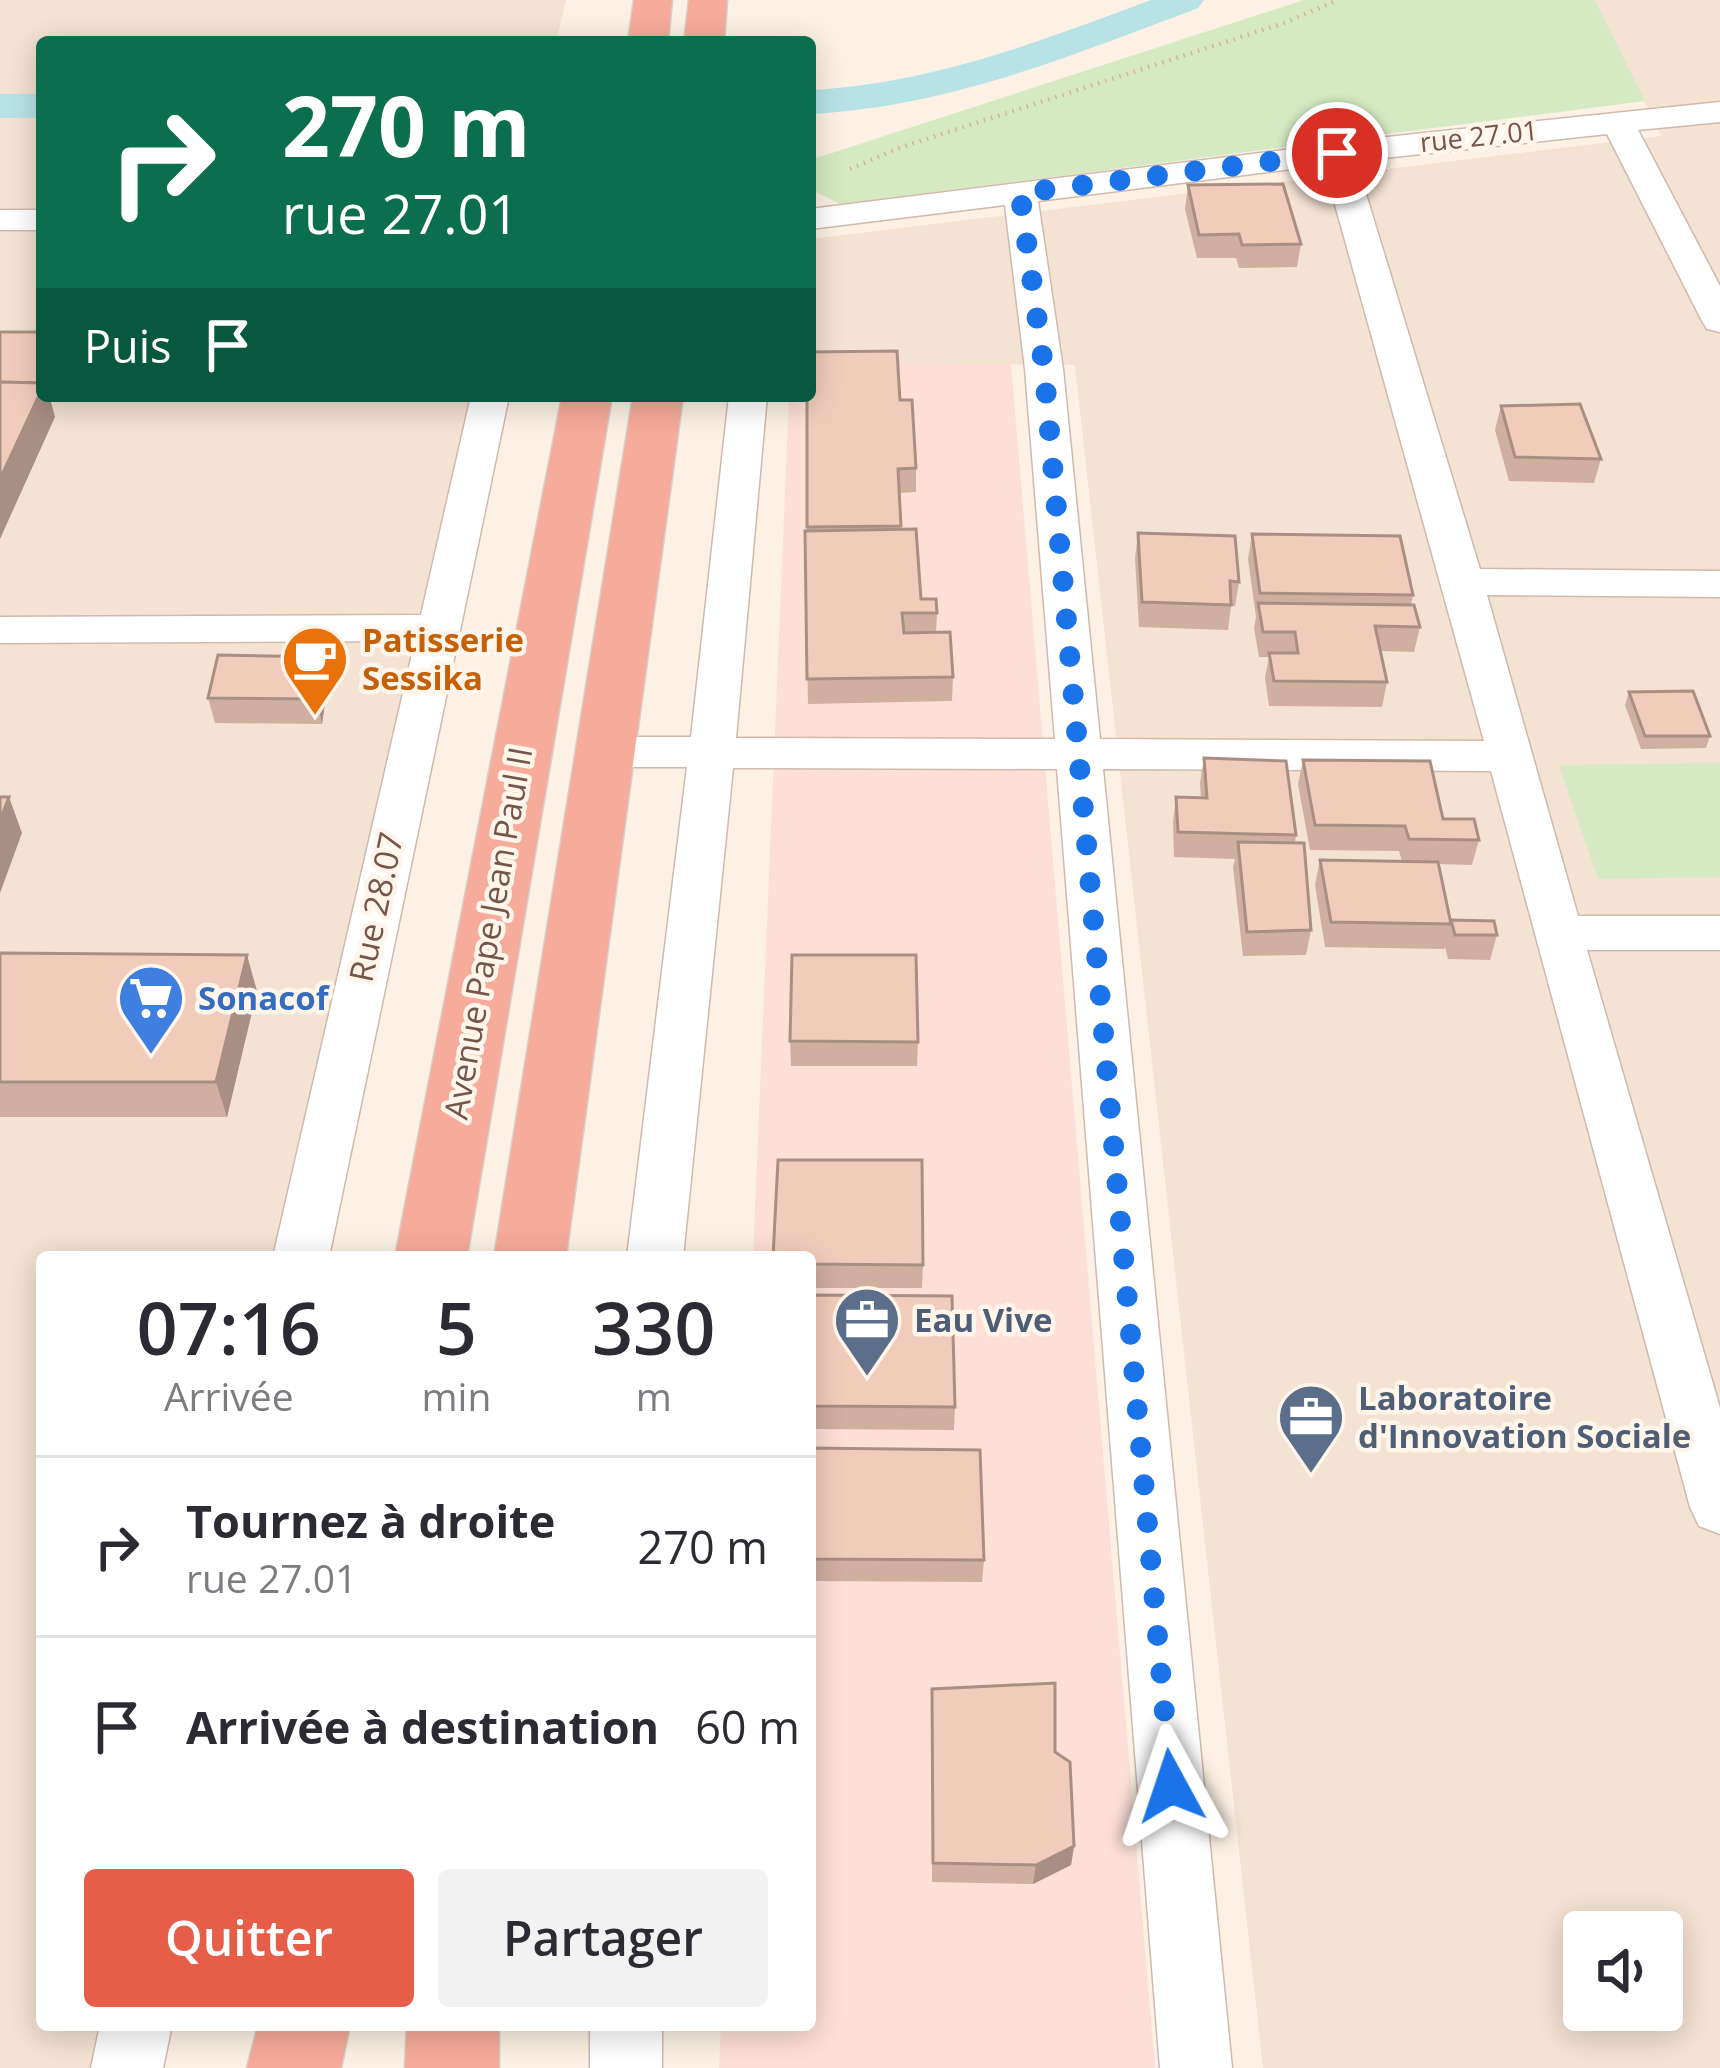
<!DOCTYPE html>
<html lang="fr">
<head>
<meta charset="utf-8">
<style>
	:root { --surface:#fff; --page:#f2f2f3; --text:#2b2b33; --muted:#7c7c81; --line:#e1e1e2; --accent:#e75e48 }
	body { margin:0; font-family:"Open Sans",sans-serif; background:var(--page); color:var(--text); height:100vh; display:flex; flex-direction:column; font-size:45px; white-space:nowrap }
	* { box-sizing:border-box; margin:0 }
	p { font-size:39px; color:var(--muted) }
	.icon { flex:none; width:66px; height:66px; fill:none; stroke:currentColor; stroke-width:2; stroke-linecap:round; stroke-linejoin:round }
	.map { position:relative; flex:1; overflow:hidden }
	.side { position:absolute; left:36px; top:1251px; width:780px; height:780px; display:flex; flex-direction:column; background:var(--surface); border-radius:12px; box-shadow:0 6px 30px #0003 }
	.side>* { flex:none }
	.guide { position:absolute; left:36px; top:36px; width:780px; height:366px; border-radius:12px; box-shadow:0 6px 30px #0003; background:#0b6e4f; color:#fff; overflow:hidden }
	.fabs { position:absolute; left:1563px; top:1911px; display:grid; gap:24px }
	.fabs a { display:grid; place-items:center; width:120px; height:120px; border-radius:12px; background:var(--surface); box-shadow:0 6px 30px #0003; font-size:60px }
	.pin { position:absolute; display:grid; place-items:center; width:102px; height:102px; color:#fff; margin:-51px; border:6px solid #fff; border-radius:50%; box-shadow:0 3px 12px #0007 }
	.me { position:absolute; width:132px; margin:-66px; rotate:355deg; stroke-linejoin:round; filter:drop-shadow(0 0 9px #0008) }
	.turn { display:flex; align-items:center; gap:42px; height:252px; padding:0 48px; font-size:54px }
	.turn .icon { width:156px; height:156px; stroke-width:2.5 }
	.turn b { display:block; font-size:84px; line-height:102px }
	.then { display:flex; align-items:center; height:114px; padding:0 48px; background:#0003; gap:24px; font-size:45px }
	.eta { display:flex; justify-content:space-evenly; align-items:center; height:204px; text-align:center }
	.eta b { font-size:72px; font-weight:600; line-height:84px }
	.button { display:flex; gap:24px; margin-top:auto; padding:24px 48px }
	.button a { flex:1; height:138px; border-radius:12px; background:var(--accent); color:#fff; font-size:48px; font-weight:600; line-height:138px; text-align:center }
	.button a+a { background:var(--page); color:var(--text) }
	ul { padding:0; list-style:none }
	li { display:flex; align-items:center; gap:36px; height:180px; padding:0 48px; border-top:3px solid var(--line) }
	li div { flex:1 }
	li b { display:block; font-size:45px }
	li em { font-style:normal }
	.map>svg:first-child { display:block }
	.residential { fill:#f4e2d2; fill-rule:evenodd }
	.commercial { fill:#fddfd7 }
	.green { fill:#d5eac2 }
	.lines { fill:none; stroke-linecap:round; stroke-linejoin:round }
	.canal { fill:#b8e3e6; fill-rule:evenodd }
	.street-casing { stroke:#d0b9ad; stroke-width:3 }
	.highway-casing { stroke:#d8cfcc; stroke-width:3 }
	.path { stroke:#d7b09e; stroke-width:4.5; stroke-dasharray:1.5 6; stroke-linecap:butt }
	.street { fill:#fff; fill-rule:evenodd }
	.highway { fill:#f7ab9a; fill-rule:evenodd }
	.wall { fill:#d0afa1 }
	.shaded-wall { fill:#a98f83 }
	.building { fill:#f2ccbb; stroke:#a98f83; stroke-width:3 }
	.route { stroke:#1a73e8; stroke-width:21; stroke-dasharray:0 37.8 }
	.labels { text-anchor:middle; stroke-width:9; stroke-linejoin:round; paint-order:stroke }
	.far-street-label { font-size:27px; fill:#755549; stroke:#fff5ea }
	.food-label { font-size:33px; font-weight:bold; fill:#c56008; stroke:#fff5ea; text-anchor:start }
	.street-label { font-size:33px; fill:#755549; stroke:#fff5ea }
	.shop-label { font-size:33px; font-weight:bold; fill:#366cbe; stroke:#fff5ea; text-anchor:start }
	.service-label { font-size:33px; font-weight:bold; fill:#4e5e75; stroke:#fff5ea; text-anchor:start }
</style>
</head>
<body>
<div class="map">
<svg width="1720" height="2068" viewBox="0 0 1720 2068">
	<rect width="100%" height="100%" fill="#fcf1e4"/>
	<g class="residential">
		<polygon points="0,0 566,0 556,42 42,42 42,396 475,396 279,1257 42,1257 42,2025 103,2025 94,2068 0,2068"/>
		<path d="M1595 0H1720V2068H1263L1075 365 810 362V239L1661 136ZM1584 1932H1662V2010H1584Z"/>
	</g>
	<polygon class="commercial" points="810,362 1011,364 1155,2068 719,2068 721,2025 810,2025 810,1257 753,1257 789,396 810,396"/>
	<g class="green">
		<polygon points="1304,0 1595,0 1645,101 840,204 810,189 810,160"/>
		<polygon points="1720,763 1720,877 1598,879 1559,765"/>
	</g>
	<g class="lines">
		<g class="canal">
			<path d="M1151 0H1204L1198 8C1071 56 947 107 810 114V90C931 84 1038 42 1151 0Z"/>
			<rect x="0" y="94" width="42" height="24"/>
		</g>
		<g class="street-casing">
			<g id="street">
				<path d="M1720 102V122L1638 130 1720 286V332L1707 329 1702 321 1607 134 1356 161 1480 569 1720 571V597L1487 595 1578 916H1720V950H1587L1720 1408V1534L1699 1526 1690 1507 1491 771 1103 769 1232 2068H1160L1057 769 733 768 683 1257H627L687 767H601L585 763 578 752 585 741 601 737H691L729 396H767L736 738 1055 739 1025 369 1005 205 810 229V209L1396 136ZM1324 165 1484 741 1100 739 1063 369 1038 201Z"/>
				<rect x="0" y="210" width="42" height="20"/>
				<polygon points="471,396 509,396 329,1257 273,1257 415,641 0,643 0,617 421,615"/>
				<polygon points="100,2025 172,2025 163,2068 91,2068"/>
				<rect x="590" y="2025" width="72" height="43"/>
			</g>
		</g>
		<g class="highway-casing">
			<g id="highway">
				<polygon points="634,0 672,0 668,42 628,42"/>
				<polygon points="689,0 727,0 724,42 684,42"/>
				<polygon points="562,396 612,396 467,1257 395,1257"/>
				<polygon points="633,396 683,396 566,1257 494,1257"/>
				<polygon points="258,2025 350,2025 341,2068 247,2068"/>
				<polygon points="407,2025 499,2025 499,2068 405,2068"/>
			</g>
		</g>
		<polyline class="path" points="850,169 899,148 1284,23 1338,0"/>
		<use href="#street" class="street"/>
		<use href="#highway" class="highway"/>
	</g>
	<g class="wall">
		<polygon points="1188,185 1301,244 1297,267 1239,268 1236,258 1197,258 1185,209"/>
		<polygon points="807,396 900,400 916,468 916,492 899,493 901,529 921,599 937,613 936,632 953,677 952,701 808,704 805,531 807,531"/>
		<polygon points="1501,406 1601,459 1594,483 1509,481 1495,430"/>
		<polygon points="1138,533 1239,582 1235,606 1231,606 1228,630 1139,627 1135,558"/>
		<polygon points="1252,534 1413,595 1411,605 1420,627 1414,652 1381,651 1387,682 1382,707 1269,706 1265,678 1269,657 1259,657 1254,628 1256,617 1248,559"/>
		<polygon points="328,682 322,724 215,723 208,698"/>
		<polygon points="1629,692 1710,736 1706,748 1641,749 1625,705"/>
		<polygon points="1204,758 1296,835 1295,843 1311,930 1306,955 1243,956 1233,867 1235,859 1174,857 1173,822 1176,797 1201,798 1200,783"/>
		<polygon points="1303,760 1443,819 1479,840 1472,865 1438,864 1451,921 1497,935 1490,960 1448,959 1445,947 1444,949 1325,947 1315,885 1320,860 1402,861 1399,851 1310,850 1298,784"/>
		<polygon points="0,953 257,991 227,1117 0,1117"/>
		<polygon points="790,1041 918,1042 917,1066 791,1066"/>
		<polygon points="810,1257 923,1265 922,1288 810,1288"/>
		<polygon points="810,1295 955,1407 954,1430 810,1429"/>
		<polygon points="810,1448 984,1560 982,1582 810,1581"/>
		<polygon points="932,1689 1055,1752 1074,1846 1071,1865 1033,1884 932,1882"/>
	</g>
	<g class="shaded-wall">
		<polygon points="42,381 42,396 54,396 51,402 55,417 0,539 0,479"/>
		<polygon points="322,657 328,682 322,724 317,699"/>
		<polygon points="9,797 22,833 0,893 0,820"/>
		<polygon points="247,955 257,991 227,1117 216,1082"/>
		<polygon points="1074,1846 1071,1865 1033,1884 1036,1865"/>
	</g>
	<g class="building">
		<polygon points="1283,184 1301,244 1242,245 1239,234 1199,235 1188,185"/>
		<polygon points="0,332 42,332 41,383 0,382"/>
		<polygon points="897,351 900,400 912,400 916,468 898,469 901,526 807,527 807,396 810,396 810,352"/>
		<polygon points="0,382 42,383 42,389 0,479"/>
		<polygon points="1580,404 1601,459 1515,457 1501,406"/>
		<polygon points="916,529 921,599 936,599 937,613 902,613 904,633 950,632 953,677 807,679 805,531"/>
		<polygon points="1138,533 1235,536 1239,582 1230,581 1231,605 1142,602"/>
		<polygon points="1252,534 1400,536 1413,595 1260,593"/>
		<polygon points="1258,603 1414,605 1420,627 1375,626 1387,682 1274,681 1269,653 1298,653 1295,632 1263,632"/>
		<polygon points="218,655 322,657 317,699 208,698"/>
		<polygon points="1693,691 1710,736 1645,736 1629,692"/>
		<polygon points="1204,758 1286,761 1296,835 1178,832 1176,797 1207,798"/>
		<polygon points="1303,760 1430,761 1443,819 1474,819 1479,840 1409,839 1405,826 1315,825"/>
		<polygon points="0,797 9,797 0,820"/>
		<polygon points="1238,842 1304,843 1311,930 1247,932"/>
		<polygon points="1320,860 1438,862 1451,924 1331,922"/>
		<polygon points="1451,920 1494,921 1497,935 1455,935"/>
		<polygon points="0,953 247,955 216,1082 0,1082"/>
		<polygon points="792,955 916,955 918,1042 790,1041"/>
		<polygon points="778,1160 922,1160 923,1265 810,1264 810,1257 773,1257"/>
		<polygon points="810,1295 952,1296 955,1407 810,1406"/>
		<polygon points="810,1448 980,1450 984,1560 810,1559"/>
		<polygon points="1055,1683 1055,1752 1070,1762 1074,1846 1036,1865 933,1863 932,1689"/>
	</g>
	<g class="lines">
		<polyline class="route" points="1171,1786 1044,369 1020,193 1337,153"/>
	</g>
	<defs>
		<g id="cafe-pin" transform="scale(3.45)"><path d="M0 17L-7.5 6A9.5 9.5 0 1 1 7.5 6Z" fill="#e8710a" stroke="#fff5ea"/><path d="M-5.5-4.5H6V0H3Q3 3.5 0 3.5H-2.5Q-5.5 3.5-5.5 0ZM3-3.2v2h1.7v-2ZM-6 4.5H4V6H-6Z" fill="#fff"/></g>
		<g id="supermarket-pin" transform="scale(3.45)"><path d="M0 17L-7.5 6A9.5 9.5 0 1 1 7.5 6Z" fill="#3f7fe0" stroke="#fff5ea"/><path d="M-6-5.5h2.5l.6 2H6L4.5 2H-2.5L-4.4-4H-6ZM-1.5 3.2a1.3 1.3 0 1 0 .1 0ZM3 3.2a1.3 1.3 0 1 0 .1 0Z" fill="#fff"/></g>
		<g id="office-pin" transform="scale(3.45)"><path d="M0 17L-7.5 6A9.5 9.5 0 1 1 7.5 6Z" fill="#5c6f8a" stroke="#fff5ea"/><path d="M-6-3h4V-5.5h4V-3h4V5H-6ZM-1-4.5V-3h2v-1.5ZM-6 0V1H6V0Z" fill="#fff"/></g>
	</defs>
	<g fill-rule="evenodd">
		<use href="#cafe-pin" x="315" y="659"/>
		<use href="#supermarket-pin" x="151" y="998"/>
		<use href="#office-pin" x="867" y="1320"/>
		<use href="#office-pin" x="1311" y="1417"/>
	</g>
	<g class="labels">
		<g class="far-street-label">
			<text transform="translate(1479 137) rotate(-6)" y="9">rue 27.01</text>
		</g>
		<g class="food-label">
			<text x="362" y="652">Patisserie<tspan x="362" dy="38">Sessika</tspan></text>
		</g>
		<g class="street-label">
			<text transform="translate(376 907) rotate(-78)" y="12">Rue 28.07</text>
			<text transform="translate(488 933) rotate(-80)" y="12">Avenue Pape Jean Paul II</text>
		</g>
		<g class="shop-label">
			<text x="198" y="1010">Sonacof</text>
		</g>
		<g class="service-label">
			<text x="914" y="1332">Eau Vive</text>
			<text x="1358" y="1410">Laboratoire<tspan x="1358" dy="38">d'Innovation Sociale</tspan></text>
		</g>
	</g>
</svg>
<div class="fabs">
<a><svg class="icon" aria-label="sound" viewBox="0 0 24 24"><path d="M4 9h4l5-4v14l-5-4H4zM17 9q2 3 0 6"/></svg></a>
</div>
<div class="pin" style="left:1337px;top:153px;background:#d93025"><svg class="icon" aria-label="arrive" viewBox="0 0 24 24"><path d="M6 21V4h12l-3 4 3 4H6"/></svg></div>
<svg class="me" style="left:1171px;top:1786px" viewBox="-20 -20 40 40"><path d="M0-17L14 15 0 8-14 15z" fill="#1a73e8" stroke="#fff" stroke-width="4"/></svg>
<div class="guide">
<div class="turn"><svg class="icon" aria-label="right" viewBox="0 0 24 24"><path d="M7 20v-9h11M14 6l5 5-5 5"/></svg><div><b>270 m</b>rue 27.01</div></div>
<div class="then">Puis<svg class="icon" aria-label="arrive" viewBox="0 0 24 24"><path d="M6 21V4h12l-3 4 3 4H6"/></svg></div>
</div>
<section class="side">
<div class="eta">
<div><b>07:16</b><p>Arrivée</p></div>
<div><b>5</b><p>min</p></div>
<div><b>330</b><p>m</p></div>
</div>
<ul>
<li><svg class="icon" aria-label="right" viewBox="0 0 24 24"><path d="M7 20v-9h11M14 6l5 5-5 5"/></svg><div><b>Tournez à droite</b><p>rue 27.01</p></div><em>270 m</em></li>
<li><svg class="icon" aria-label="arrive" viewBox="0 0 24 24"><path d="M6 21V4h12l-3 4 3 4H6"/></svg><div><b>Arrivée à destination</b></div><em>60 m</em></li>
</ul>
<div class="button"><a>Quitter</a><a>Partager</a></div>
</section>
</div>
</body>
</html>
